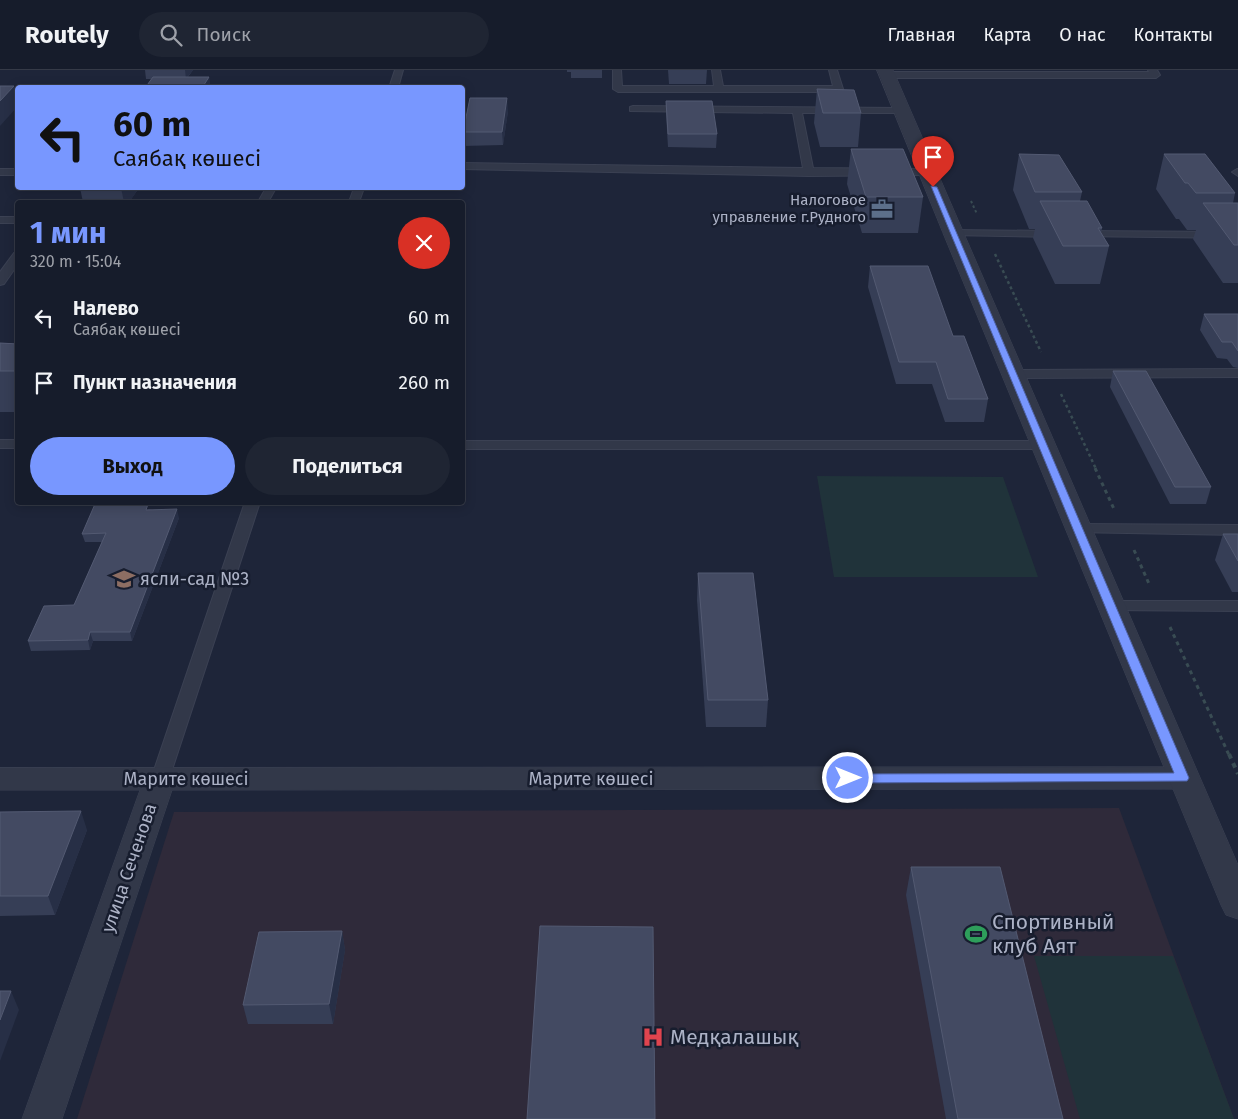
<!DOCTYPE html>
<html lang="ru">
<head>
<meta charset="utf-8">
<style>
	:root { --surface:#161c2b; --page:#1f2533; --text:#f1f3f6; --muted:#9ea1a9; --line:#353a47; --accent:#7897ff }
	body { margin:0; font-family:"Fira Sans",sans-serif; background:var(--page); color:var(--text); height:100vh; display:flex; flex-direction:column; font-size:19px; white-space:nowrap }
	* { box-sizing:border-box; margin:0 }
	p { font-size:16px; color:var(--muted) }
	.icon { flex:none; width:28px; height:28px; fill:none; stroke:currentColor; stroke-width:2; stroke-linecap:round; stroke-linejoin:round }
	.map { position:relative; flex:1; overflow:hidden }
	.details { position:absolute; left:15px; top:130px; width:450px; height:305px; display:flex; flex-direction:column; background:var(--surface); border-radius:5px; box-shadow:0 2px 12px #0003,0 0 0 1px var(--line) }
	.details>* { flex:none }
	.guide { position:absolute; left:15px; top:15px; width:450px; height:105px; border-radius:5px; box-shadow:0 2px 12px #0003,0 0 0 1px var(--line); background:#7897ff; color:#111; overflow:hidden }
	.pin { position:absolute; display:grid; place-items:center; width:42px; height:42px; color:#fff; margin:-51px -21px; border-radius:50% 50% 50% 0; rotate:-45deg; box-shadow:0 0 5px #0007 }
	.pin .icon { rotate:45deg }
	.me { position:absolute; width:55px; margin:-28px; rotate:90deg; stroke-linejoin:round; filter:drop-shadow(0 0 4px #0008) }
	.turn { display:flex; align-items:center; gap:18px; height:105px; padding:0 15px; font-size:22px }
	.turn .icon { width:65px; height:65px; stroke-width:2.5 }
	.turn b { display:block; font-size:35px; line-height:42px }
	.round { display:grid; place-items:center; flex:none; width:52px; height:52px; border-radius:26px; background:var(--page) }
	.overview { display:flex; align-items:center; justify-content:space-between; height:85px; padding:0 15px }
	h1 { font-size:30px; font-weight:700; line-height:38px; color:var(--accent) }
	.primary-button { display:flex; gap:10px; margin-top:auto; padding:10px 15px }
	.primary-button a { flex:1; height:58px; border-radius:30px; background:var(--accent); color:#111; font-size:20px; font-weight:700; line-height:58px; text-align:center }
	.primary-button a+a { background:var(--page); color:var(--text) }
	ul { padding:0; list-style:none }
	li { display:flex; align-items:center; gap:15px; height:65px; padding:0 15px }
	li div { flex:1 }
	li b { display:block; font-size:19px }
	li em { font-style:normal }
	header { display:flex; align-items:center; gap:30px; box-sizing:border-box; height:70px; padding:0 25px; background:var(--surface); border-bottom:1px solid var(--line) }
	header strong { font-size:24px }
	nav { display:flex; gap:28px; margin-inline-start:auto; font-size:18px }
	.search { width:350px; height:45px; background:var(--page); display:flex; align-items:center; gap:12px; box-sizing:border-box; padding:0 18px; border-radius:28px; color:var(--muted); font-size:19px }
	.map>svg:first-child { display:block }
	.medical { fill:#2f2a3a }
	.green { fill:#20333a }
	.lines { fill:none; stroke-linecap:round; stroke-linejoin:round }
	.service-casing { stroke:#3b4153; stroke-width:2 }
	.minor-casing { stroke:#3b4153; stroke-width:1 }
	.tertiary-casing { stroke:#3b4153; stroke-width:1 }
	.path-far3 { stroke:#394c53; stroke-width:2; stroke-dasharray:2.5 2.5; stroke-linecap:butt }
	.path-far2 { stroke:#394c53; stroke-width:2.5; stroke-dasharray:3 3; stroke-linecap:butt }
	.path-far1 { stroke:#394c53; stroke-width:3; stroke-dasharray:4 4; stroke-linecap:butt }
	.path { stroke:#394c53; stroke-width:4; stroke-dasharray:5 5; stroke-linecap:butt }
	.service { fill:#323849; fill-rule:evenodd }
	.minor { fill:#323849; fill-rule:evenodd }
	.tertiary { fill:#323849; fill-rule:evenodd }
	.wall { fill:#363e56 }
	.shaded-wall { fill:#272f46 }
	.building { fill:#434a62; stroke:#535a72 }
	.route { fill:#7897ff; stroke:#4e62a6 }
	.labels { text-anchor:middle; stroke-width:5; stroke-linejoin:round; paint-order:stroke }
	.far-poi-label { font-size:15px; fill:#acb2c6; stroke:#171d2e; text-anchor:end }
	.poi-label { font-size:18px; fill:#acb2c6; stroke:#171d2e; text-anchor:start }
	.street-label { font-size:18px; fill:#acb2c6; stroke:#171d2e }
	.near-poi-label { font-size:21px; fill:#acb2c6; stroke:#171d2e; text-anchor:start }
</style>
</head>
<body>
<header>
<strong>Routely</strong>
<div class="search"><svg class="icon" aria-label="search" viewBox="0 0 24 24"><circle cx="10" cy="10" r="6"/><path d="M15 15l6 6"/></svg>Поиск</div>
<nav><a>Главная</a><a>Карта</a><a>О нас</a><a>Контакты</a></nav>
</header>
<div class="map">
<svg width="1238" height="1049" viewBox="0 0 1238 1049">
	<rect width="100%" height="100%" fill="#1e2539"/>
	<polygon class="medical" points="1119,738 1234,1049 77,1049 174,742"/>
	<g class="green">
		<polygon points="817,406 1003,407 1038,507 834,507"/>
		<polygon points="1034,886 1173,886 1234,1049 1080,1049"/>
	</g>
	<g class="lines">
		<g class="service-casing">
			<g id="service">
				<polygon points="395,0 403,0 398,18 389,18"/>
				<polygon points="613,0 621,0 622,16 714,16 712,0 720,0 723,16 833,16 829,0 837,0 843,19 838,22 618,22 613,19"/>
				<polygon points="1148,0 1157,0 1160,5 1156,8 887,8 883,5 887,2 1149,2"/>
				<polygon points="633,36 902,38 907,41 905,43 802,43 813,98 927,99 932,102 927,105 809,106 462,99 462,93 803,98 793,43 630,41 630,37"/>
				<rect x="0" y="99" width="18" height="6"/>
				<polygon points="1237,99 1238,99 1238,106 1232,102"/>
				<polygon points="266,118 276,118 268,132 258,132"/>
				<polygon points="354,118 364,118 359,132 349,132"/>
				<rect x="0" y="147" width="18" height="6"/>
				<polygon points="952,160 1055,161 1061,164 1055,167 948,165 946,163"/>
				<polygon points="1079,161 1238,162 1238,168 1075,166 1073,164"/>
				<polygon points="18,182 18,194 4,214 0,215 0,202 14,183"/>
				<polygon points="1238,299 1238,307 1012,308 1005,304 1012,300"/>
				<rect x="0" y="370" width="18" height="8"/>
				<polygon points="462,371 1042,371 1049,375 1042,379 462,379"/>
				<polygon points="245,432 260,432 169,709 167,714 160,716 153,714 151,709"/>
				<polygon points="1077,454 1238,455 1238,465 1072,462 1069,459"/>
				<polygon points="1110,531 1238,531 1238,541 1104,540 1102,536 1104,532"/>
			</g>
		</g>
		<g class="minor-casing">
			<polygon id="minor" points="1182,697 1193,700 1198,708 1193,716 1182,719 172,720 62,1049 22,1049 140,720 0,720 0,698"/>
		</g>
		<g class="tertiary-casing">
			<polygon id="tertiary" points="877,0 893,0 1238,795 1238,849 1226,845 1221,835 943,163"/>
		</g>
		<polyline class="path-far3" points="971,131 977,144"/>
		<g class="path-far2">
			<polyline points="995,184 1041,282"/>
			<polyline points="1061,324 1096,399"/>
		</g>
		<g class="path-far1">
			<polyline points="1095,398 1114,439"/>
			<polyline points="1134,480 1150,516"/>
			<polyline points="1170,557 1229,685"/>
		</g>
		<polyline class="path" points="1229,684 1238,704"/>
		<use href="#service" class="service"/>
		<use href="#minor" class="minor"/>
		<use href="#tertiary" class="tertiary"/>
	</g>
	<g class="wall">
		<polygon points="145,0 193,0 188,7 209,7 210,18 145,18 151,9 146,9"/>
		<polygon points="567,0 602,0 602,8 571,8 571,2 567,2"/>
		<polygon points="668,0 707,0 706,14 669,14"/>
		<polygon points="817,19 861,43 858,77 820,77 814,53"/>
		<polygon points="666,31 717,64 716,78 668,77 666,44"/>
		<polygon points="508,41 503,75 463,76 463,62"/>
		<polygon points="851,79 923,127 918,163 862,163 847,114"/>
		<polygon points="1019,84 1082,122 1080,131 1102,158 1101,163 1109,176 1100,214 1055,214 1033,168 1035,159 1029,159 1013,120"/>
		<polygon points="1164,84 1235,123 1233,133 1238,133 1238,213 1223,213 1193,169 1196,160 1187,160 1179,149 1176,149 1156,119"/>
		<polygon points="80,118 139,118 129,132 83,132"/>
		<polygon points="870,196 953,266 988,329 984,352 945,352 932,314 896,314 868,217"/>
		<polygon points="1204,244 1238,244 1238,298 1233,297 1227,289 1217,288 1200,260"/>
		<polygon points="0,273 18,274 18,342 0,342"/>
		<polygon points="1113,301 1211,417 1206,434 1170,434 1110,317"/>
		<polygon points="149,439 179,448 132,571 93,571 90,580 31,581 28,571 74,535 102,472 85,472 82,464"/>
		<polygon points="1223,464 1238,464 1238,522 1232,522 1215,490"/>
		<polygon points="698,503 768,630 766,657 706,657 697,530"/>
		<polygon points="0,742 87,760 55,845 0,846"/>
		<polygon points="911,797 1063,1049 946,1049 906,825"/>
		<polygon points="342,861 345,880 333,954 248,954 243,935"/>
	</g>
	<g class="shaded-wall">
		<polygon points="185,0 193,0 186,9"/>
		<polygon points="209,7 210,18 202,18"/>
		<polygon points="14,16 18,28 18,36 0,56 0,31"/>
		<polygon points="507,28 508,41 503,75 502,62"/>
		<polygon points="121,118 139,118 129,132 124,132"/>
		<polygon points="177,439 179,448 132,571 130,562"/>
		<polygon points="90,562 93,571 90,580 88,570"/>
		<polygon points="81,741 87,760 55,845 48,826"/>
		<polygon points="342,861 345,880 333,954 329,934"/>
		<polygon points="11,921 19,940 0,991 0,950"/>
	</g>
	<g class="building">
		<polygon points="153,7 209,7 202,18 145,18"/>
		<polygon points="0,16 14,16 0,31"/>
		<polygon points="817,19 854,20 861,43 823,43"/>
		<polygon points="470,28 507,28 502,62 463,62"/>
		<polygon points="666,31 712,31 717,64 668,64"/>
		<polygon points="851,79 903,79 923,127 866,127"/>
		<polygon points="1019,84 1059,85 1082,122 1035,122"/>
		<polygon points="1164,84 1205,84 1235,123 1196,123 1188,113 1185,113"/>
		<polygon points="1040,131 1087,131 1102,158 1098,158 1109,176 1063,176"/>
		<polygon points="1203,133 1238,133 1238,175 1234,175"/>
		<polygon points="870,196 928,196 953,266 964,266 988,329 948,329 936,292 899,292"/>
		<polygon points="1204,244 1238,244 1238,281 1232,272 1222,272"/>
		<polygon points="0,273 18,274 18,301 0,301"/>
		<polygon points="1113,301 1146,301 1211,417 1175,417"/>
		<polygon points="95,434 148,434 146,440 177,439 130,562 90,562 88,570 28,571 44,536 74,535 106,463 82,464"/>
		<polygon points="1223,464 1238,464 1238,491"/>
		<polygon points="698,503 753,503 768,630 708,630"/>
		<polygon points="81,741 48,826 0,826 0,742"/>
		<polygon points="911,797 1000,797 1063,1049 958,1049"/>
		<polygon points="540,856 653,857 655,1049 527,1049"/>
		<polygon points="342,861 329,934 243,935 259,862"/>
		<polygon points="0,921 11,921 0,950"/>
	</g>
	<polygon class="route" points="931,116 937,117 1189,708 1187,711 848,713 842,708 848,704 1174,703"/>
	<defs>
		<g id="office-bare" transform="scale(1.725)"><path d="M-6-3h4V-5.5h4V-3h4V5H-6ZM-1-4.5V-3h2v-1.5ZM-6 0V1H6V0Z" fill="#5c6f8a" stroke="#171d2e" stroke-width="2.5" paint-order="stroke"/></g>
		<g id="school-bare" transform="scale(1.725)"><path d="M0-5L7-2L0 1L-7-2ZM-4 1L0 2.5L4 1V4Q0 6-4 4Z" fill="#8d6e63" stroke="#171d2e" stroke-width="2.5" paint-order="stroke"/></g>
		<g id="stadium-bare" transform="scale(1.725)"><path d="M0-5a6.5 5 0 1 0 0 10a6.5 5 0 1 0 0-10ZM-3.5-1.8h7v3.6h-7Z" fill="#2e9e5b" stroke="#171d2e" stroke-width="2.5" paint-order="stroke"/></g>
		<g id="hospital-bare" transform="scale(1.725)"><path d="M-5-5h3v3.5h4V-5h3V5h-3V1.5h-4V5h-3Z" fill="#e0444e" stroke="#171d2e" stroke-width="2.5" paint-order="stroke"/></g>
	</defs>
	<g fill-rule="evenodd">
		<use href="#office-bare" x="882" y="139"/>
		<use href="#school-bare" x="124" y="509"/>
		<use href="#stadium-bare" x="976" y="864"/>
		<use href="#hospital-bare" x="653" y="967"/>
	</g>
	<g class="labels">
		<g class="far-poi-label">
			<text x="866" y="135">Налоговое<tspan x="866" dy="17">управление г.Рудного</tspan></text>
		</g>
		<g class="poi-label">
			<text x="140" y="515">ясли-сад №3</text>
		</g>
		<g class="street-label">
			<text x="186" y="715">Марите көшесі</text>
			<text x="591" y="715">Марите көшесі</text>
			<text transform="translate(129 798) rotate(-71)" y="6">улица Сеченова</text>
		</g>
		<g class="near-poi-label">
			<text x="992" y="859">Спортивный<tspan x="992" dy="24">клуб Аят</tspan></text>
			<text x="670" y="974">Медқалашық</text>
		</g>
	</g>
</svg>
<div class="pin" style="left:933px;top:117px;background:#d93025"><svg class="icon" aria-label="arrive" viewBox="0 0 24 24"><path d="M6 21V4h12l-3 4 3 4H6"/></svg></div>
<svg class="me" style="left:848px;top:708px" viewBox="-20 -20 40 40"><circle r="17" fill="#7897ff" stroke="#fff" stroke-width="3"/><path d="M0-11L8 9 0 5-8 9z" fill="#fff"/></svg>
<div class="guide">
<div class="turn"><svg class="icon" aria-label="left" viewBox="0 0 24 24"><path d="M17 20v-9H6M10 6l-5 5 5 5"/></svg><div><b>60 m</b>Саябақ көшесі</div></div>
</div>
<section class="details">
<div class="overview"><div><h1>1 мин</h1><p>320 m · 15:04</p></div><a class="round" style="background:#d93025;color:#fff"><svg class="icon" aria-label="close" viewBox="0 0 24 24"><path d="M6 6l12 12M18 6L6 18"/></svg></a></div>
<ul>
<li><svg class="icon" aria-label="left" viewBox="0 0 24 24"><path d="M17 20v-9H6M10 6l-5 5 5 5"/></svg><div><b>Налево</b><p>Саябақ көшесі</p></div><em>60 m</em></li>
<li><svg class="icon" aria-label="arrive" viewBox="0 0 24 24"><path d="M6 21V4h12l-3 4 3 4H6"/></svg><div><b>Пункт назначения</b></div><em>260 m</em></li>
</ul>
<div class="primary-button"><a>Выход</a><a>Поделиться</a></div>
</section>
</div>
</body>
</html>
